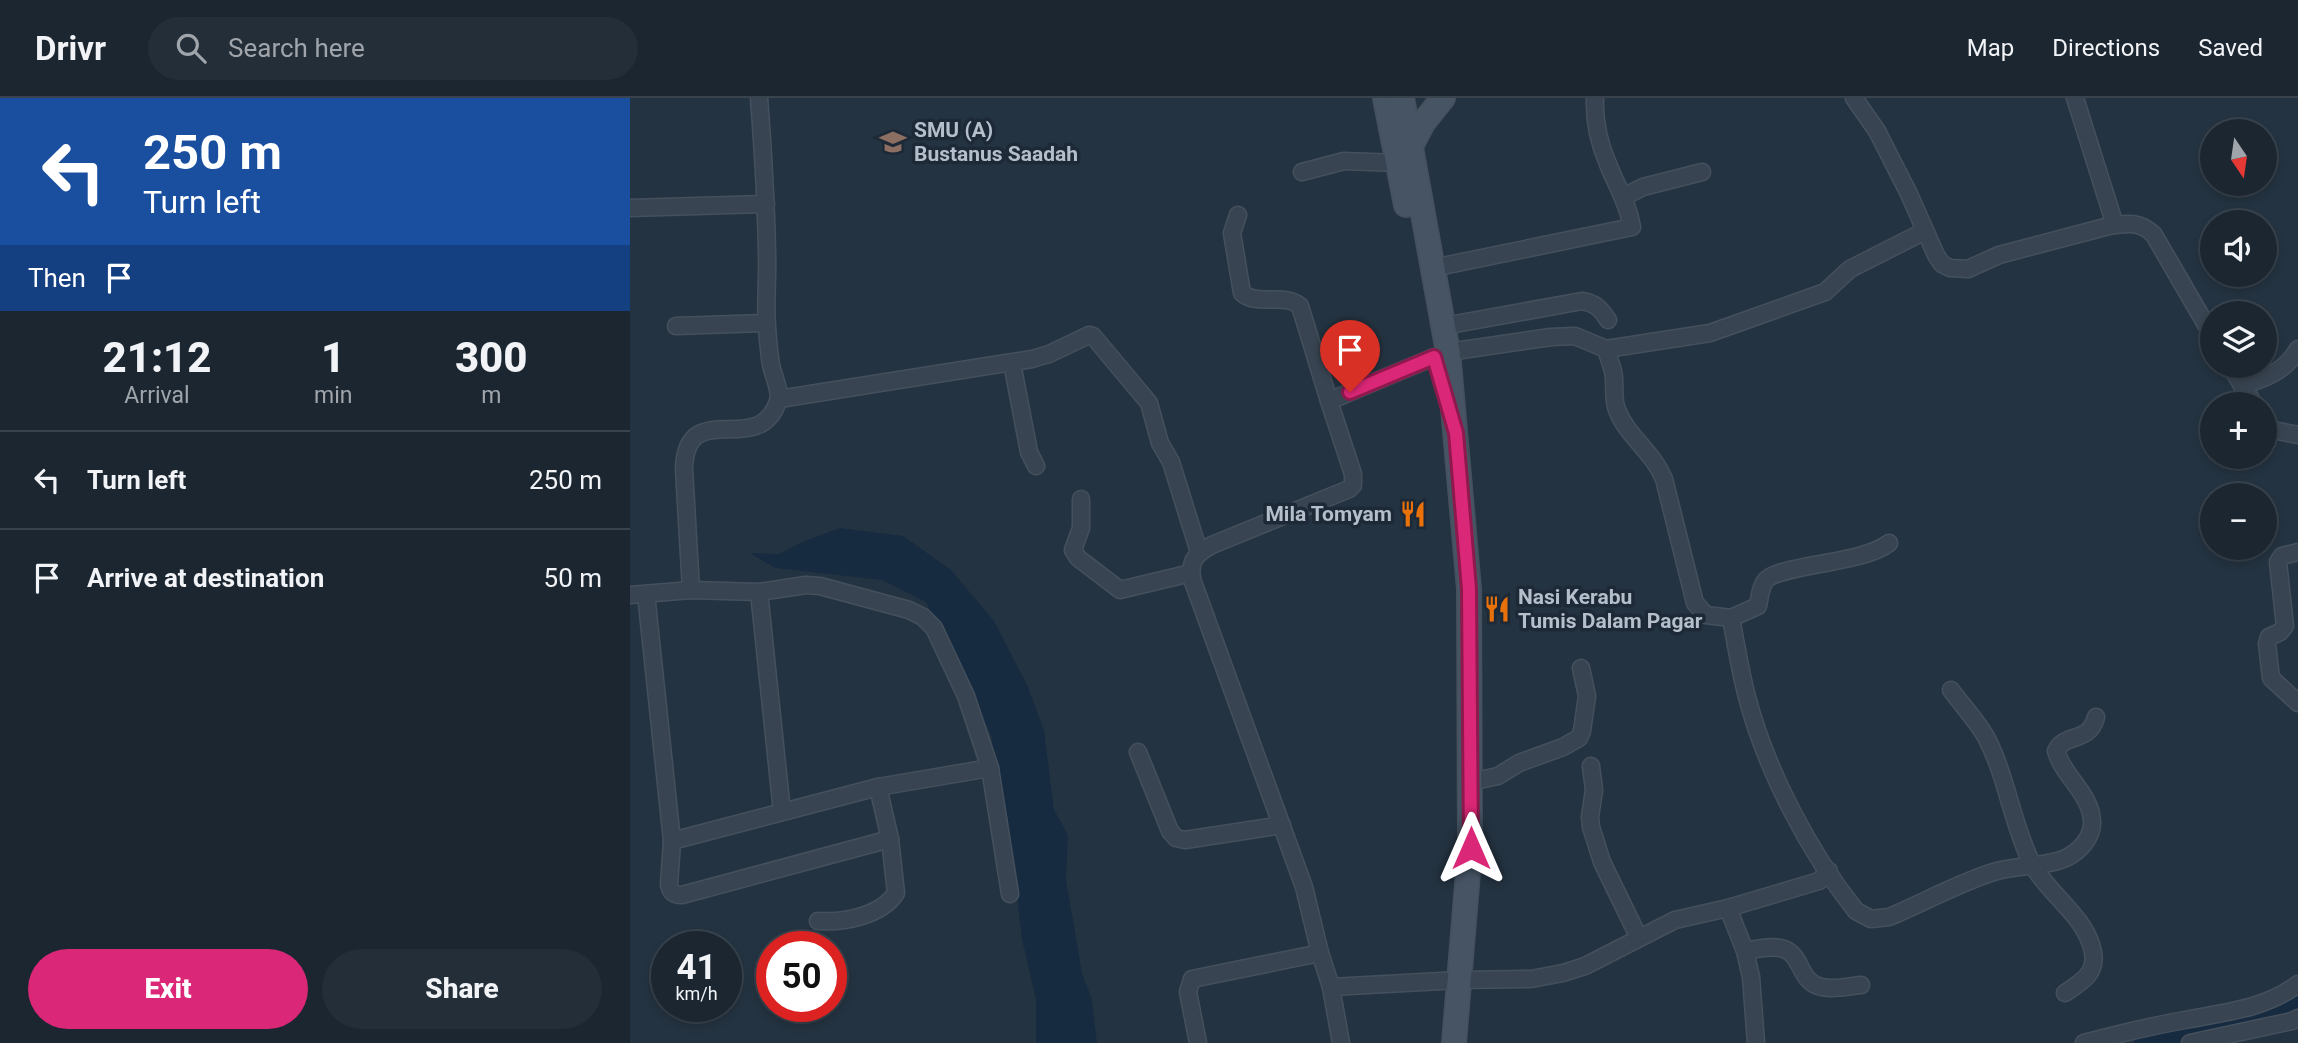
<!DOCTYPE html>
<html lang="en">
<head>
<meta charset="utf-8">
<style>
	:root { --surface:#1b2631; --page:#242e39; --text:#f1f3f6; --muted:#a0a5ab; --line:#39434d; --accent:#db2777 }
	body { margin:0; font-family:Roboto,sans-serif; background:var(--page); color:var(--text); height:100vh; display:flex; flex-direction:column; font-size:26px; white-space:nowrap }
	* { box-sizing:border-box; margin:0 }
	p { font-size:23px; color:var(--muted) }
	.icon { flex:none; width:38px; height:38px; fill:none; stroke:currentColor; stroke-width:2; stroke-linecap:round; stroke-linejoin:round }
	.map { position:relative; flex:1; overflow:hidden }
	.details { display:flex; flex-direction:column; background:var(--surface); width:630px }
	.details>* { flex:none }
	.hud { background:#1a4fa0; color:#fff; overflow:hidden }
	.needle { width:46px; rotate:167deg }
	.tools { position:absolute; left:1570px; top:21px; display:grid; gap:14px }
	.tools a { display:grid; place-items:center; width:77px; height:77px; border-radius:50%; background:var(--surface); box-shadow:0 4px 10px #0003,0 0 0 2px var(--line); font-size:35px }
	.speed { position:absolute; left:21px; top:833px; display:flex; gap:14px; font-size:35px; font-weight:700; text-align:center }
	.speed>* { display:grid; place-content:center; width:91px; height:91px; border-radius:50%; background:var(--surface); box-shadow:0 4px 10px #0003,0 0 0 2px var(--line); line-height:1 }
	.speed small { font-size:18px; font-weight:400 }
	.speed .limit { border:10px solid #d22; background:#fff; color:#111 }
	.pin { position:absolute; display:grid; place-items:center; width:60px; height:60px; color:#fff; margin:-72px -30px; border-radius:50% 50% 50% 0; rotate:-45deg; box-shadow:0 0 7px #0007 }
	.pin .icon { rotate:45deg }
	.me { position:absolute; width:77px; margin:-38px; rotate:0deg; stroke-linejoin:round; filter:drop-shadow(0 0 5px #0008) }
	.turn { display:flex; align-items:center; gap:24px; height:147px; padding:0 28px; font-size:32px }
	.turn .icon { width:91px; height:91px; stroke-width:2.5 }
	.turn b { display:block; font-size:49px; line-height:60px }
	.then { display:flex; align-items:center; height:66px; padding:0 28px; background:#0003; gap:14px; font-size:26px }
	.eta { display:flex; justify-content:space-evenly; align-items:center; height:119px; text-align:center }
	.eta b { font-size:42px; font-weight:800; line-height:49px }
	.button { display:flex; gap:14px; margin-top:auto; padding:14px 28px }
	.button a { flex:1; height:80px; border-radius:42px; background:var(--accent); color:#fff; font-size:28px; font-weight:800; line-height:80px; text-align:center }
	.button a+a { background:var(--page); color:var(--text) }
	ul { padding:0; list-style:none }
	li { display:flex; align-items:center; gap:21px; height:98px; padding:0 28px; border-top:2px solid var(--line) }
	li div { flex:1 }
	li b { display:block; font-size:26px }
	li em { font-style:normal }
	header { display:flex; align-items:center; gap:42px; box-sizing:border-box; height:98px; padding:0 35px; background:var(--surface); border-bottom:2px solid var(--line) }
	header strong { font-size:33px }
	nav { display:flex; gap:38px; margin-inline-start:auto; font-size:24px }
	.search { width:490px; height:63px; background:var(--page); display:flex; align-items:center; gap:18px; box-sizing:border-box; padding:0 24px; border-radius:38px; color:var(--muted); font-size:26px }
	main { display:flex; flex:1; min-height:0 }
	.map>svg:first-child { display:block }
	.water { fill:#162b40 }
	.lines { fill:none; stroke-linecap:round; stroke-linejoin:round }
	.canal { stroke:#162b40; stroke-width:14 }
	.minor-casing { stroke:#45505d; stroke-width:19 }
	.secondary-casing { stroke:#45505d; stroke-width:26 }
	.minor { stroke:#384451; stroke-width:16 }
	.secondary { stroke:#465464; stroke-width:23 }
	.route-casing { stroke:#8e194d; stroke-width:18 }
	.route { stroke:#db2777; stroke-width:12 }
	.labels { text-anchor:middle; stroke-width:7; stroke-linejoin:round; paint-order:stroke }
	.poi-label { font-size:21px; font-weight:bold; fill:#b5bfcb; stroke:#1d2936; text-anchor:start }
</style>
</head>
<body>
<header>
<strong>Drivr</strong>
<div class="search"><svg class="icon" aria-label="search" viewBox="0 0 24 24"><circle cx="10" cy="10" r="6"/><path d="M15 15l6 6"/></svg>Search here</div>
<nav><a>Map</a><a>Directions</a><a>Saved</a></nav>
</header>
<main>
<section class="details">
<div class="hud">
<div class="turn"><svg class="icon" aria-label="left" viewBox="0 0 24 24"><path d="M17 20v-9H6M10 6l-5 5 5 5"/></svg><div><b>250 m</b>Turn left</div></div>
<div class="then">Then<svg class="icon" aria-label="arrive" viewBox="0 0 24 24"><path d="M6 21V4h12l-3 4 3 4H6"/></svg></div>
</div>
<div class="eta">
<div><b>21:12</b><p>Arrival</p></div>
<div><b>1</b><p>min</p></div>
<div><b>300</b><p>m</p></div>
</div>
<ul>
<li><svg class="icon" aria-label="left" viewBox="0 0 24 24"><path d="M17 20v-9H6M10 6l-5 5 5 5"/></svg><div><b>Turn left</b></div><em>250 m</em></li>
<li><svg class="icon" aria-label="arrive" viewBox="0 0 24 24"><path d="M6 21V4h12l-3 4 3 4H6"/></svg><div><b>Arrive at destination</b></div><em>50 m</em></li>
</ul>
<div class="button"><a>Exit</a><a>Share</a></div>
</section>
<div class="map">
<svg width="1668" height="945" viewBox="0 0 1668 945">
	<rect width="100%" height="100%" fill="#243341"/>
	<polygon class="water" points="210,430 273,438 321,472 364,523 397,587 414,632 424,712 438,737 436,782 452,875 462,902 467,945 406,945 406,902 392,841 377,717 360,660 362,640 325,556 306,526 296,504 252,482 145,470 120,455 148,456 172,444"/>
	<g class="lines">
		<path class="canal" d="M1511 945C1564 936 1621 929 1668 902"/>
		<g class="minor-casing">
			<g id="minor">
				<path d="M1224 0 1247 33 1279 96 1306 157 1312 166 1320 170 1338 171 1369 157 1479 128C1496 125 1511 123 1524 137L1582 237"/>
				<polyline points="1445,0 1485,127"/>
				<polyline points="672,74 714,63 768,65"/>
				<polyline points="993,99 1013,89 1072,74"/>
				<polyline points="0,110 136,106"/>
				<path d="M608 117 602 135 612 195C628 209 654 194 670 208L699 303"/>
				<path d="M803 170 1002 129C998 105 986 87 978 66 969 45 964 22 965 0"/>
				<polyline points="46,228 137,225"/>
				<path d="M814 228 952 203C965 205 971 211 978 222"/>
				<path d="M976 251C978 258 981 266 983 273 986 286 982 299 987 312 997 338 1023 354 1034 381L1065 505 1076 517 1101 520C1106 546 1110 573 1117 599 1136 672 1179 754 1226 813L1241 821 1259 819C1293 805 1332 783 1367 773 1389 767 1415 769 1436 760 1450 753 1463 739 1462 723 1461 696 1433 678 1426 653 1435 634 1459 646 1466 619"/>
				<polyline points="818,254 921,239 945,238 976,251 1080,235 1195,194 1220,171 1295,133"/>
				<path d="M804 259 699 303 723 376V387L719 391 582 447C565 456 558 464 563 484L674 789 690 855 701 889 830 882 901 881 933 875 955 868 1045 822 1098 810"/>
				<polyline points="382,265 399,354 406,368"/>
				<polyline points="1600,268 1624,306"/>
				<path d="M1612 288C1635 280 1655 274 1668 251"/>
				<polyline points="149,301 402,261 419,256 459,237 463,238 519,305 530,345 541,364 569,454"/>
				<polyline points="1634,322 1643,332 1668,337"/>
				<polyline points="451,401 451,430 443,452 448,460 490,492 561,475"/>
				<polyline points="1668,454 1652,458 1648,464 1655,528 1650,534 1639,539 1637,546 1641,580 1668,605"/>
				<path d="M61 492 54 371C56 297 129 362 148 303 151 293 143 277 141 267 139 255 138 242 137 229 135 205 138 179 137 155 136 103 133 52 129 0"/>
				<polyline points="129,494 152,714"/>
				<path d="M16 496 42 743 39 787C41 795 44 797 52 797L260 741"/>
				<polyline points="0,497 61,492 129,494 176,487 190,488 279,512 293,519 304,530 336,598 360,670 380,796"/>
				<path d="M1101 520 1128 508C1130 499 1130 489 1136 482 1151 466 1233 466 1259 445"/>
				<path d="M1321 592C1332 607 1347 623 1356 639 1377 679 1382 726 1402 766 1418 796 1456 818 1463 854 1467 876 1451 884 1435 895"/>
				<polyline points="508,654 540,733 546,740 555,742 652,727"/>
				<polyline points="961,668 964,692 960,719 961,729 972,764 1009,840"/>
				<polyline points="840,684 868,678 889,665 933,649 949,640 952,633 957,598 951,570"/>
				<polyline points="42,743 248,689"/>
				<path d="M188 823C213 825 251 818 266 795L260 741 248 689 360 670"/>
				<path d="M1115 853C1127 851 1142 847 1154 851 1173 858 1169 885 1192 889 1204 892 1219 888 1231 887"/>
				<polyline points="701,889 711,945"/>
				<polyline points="568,945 558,894 562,881 690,855"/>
				<polyline points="1126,945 1121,879 1115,853 1098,810 1189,783 1199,773"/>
				<path d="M1454 945C1488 936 1521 928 1555 922 1595 914 1635 911 1668 886"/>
				<polyline points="1560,945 1662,923 1668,920"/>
			</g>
		</g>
		<g class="secondary-casing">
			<g id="secondary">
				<polyline points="755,0 776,107"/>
				<polyline points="772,0 818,254 839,491 840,750 824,945"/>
				<polyline points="781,48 793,25 813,0"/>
			</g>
		</g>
		<use href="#minor" class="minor"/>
		<use href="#secondary" class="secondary"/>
	</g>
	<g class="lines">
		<g class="route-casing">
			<polyline id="route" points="720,294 804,259 826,335 839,491 841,750"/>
		</g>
		<use href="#route" class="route"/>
	</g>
	<defs>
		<g id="school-bare" transform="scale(2.1)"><path d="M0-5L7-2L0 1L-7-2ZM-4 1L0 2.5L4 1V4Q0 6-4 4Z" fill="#8d6e63" stroke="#1d2936" stroke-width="2.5" paint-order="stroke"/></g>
		<g id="restaurant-bare" transform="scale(2.1)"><path d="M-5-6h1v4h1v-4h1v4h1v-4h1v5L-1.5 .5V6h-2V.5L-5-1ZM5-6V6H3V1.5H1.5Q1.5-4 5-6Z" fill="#e8710a" stroke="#1d2936" stroke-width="2.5" paint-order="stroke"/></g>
	</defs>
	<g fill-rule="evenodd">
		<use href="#school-bare" x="263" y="44"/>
		<use href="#restaurant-bare" x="783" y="416"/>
		<use href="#restaurant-bare" x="867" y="511"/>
	</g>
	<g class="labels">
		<g class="poi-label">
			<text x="284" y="39">SMU (A)<tspan x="284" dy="24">Bustanus Saadah</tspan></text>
			<text x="762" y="423" text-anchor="end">Mila Tomyam</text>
			<text x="888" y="506">Nasi Kerabu<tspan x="888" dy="24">Tumis Dalam Pagar</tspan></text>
		</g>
	</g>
</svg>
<div class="tools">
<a><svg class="needle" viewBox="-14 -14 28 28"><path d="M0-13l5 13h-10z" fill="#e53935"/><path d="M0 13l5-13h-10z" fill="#a0a5ab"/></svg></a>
<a><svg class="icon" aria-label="sound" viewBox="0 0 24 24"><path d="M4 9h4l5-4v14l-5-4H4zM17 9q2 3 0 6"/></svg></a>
<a><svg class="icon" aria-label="layers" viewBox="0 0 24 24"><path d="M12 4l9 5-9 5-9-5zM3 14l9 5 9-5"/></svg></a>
<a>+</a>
<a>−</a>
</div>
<div class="speed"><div>41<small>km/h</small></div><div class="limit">50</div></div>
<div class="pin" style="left:720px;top:294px;background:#d93025"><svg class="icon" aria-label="arrive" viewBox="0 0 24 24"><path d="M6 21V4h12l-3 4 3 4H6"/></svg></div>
<svg class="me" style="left:841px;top:750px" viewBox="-20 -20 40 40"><path d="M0-17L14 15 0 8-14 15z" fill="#db2777" stroke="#fff" stroke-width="4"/></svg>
</div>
</main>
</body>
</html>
